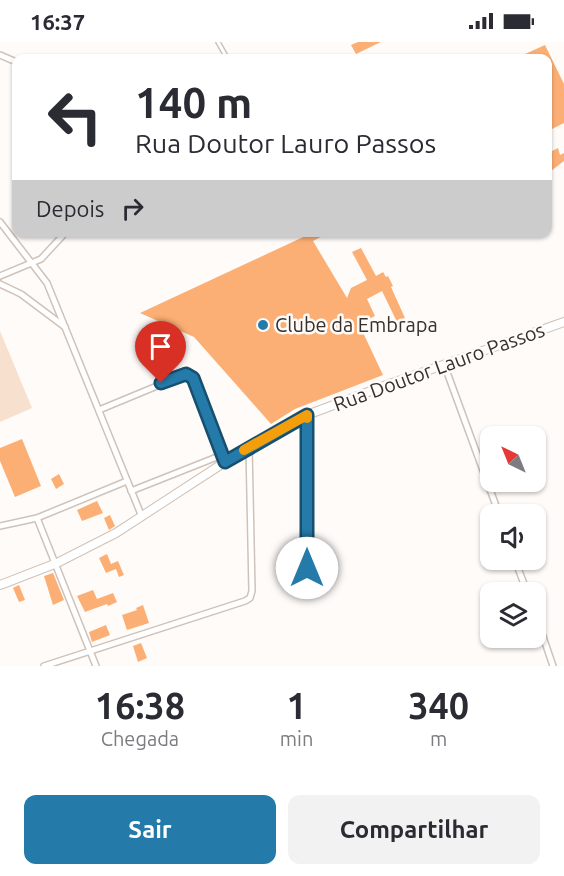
<!DOCTYPE html>
<html lang="pt">
<head>
<meta charset="utf-8">
<style>
	:root { --surface:#fff; --page:#f2f2f3; --text:#2b2b33; --muted:#7c7c81; --accent:#247baa }
	body { margin:0; font-family:Ubuntu,sans-serif; background:var(--page); color:var(--text); height:100vh; display:flex; flex-direction:column; font-size:22px; white-space:nowrap }
	* { box-sizing:border-box; margin:0 }
	p { font-size:20px; color:var(--muted) }
	.icon { flex:none; width:33px; height:33px; fill:none; stroke:currentColor; stroke-width:2; stroke-linecap:round; stroke-linejoin:round }
	.map { position:relative; height:624px; overflow:hidden }
	.panel { display:flex; flex-direction:column; background:var(--surface); flex:1 }
	.panel>* { flex:none }
	.banner { position:absolute; left:12px; top:12px; width:540px; height:183px; border-radius:12px; box-shadow:0 2px 4px #0004; background:#fff; color:var(--text); overflow:hidden }
	.needle { width:39px; rotate:317deg }
	.tools { position:absolute; left:480px; top:384px; display:grid; gap:12px }
	.tools a { display:grid; place-items:center; width:66px; height:66px; border-radius:12px; background:var(--surface); box-shadow:0 2px 4px #0004; font-size:30px }
	.pin { position:absolute; display:grid; place-items:center; width:51px; height:51px; color:#fff; margin:-62px -26px; border-radius:50% 50% 50% 0; rotate:-45deg; box-shadow:0 0 6px #0007 }
	.pin .icon { rotate:45deg }
	.me { position:absolute; width:66px; margin:-33px; rotate:0deg; stroke-linejoin:round; filter:drop-shadow(0 0 4px #0008) }
	.turn { display:flex; align-items:center; gap:21px; height:126px; padding:0 24px; font-size:27px }
	.turn .icon { width:78px; height:78px; stroke-width:2.5 }
	.turn b { display:block; font-size:42px; line-height:51px }
	.then { display:flex; align-items:center; height:57px; padding:0 24px; background:#0003; gap:12px; font-size:22px }
	.eta { display:flex; justify-content:space-evenly; align-items:center; height:102px; text-align:center }
	.eta b { font-size:36px; font-weight:600; line-height:42px }
	.action { display:flex; gap:12px; margin-top:auto; padding:12px 24px }
	.action a { flex:1; height:69px; border-radius:12px; background:var(--accent); color:#fff; font-size:24px; font-weight:600; line-height:69px; text-align:center }
	.action a+a { background:var(--page); color:var(--text) }
	.status { display:flex; justify-content:space-between; align-items:center; height:42px; padding:0 30px; background:var(--surface); direction:ltr }
	.status svg { height:16px; fill:currentColor }
	.map>svg:first-child { display:block }
	.green { fill:#f8e0ce }
	.building { fill:#fcaf74 }
	.lines { fill:none; stroke-linecap:round; stroke-linejoin:round }
	.service-casing { stroke:#d0c2b8; stroke-width:6 }
	.minor-casing { stroke:#d0c2b8; stroke-width:8 }
	.secondary-casing { stroke:#d0c2b8; stroke-width:10 }
	.service { stroke:#fff; stroke-width:3 }
	.minor { stroke:#fff; stroke-width:5 }
	.secondary { stroke:#fff; stroke-width:8 }
	.route-casing { stroke:#17506e; stroke-width:15 }
	.route { stroke:#247baa; stroke-width:10 }
	.slow { stroke:#f59e0b; stroke-width:10 }
	.poi-dot { fill:#247baa; stroke:#fefbf9; stroke-width:2 }
	.labels { text-anchor:middle; stroke-width:5; stroke-linejoin:round; paint-order:stroke }
	.poi-label { font-size:20px; fill:#37312d; stroke:#fefbf9; text-anchor:start }
	.street-label { font-size:20px; fill:#37312d; stroke:#fefbf9 }
</style>
</head>
<body>
<div class="status"><b>16:37</b><svg viewBox="0 0 49 12"><path d="M0 12V9h3v3zM5 12V6h3v6zM10 12V3h3v9zM15 12V0h3v12zM26 1h20v11H26zM47 4h2v5h-2z"/></svg></div>
<div class="map">
<svg width="564" height="624" viewBox="0 0 564 624">
	<rect width="100%" height="100%" fill="#fefbf9"/>
	<polygon class="green" points="0,289 32,366 0,380"/>
	<g class="building">
		<polygon points="358,0 381,0 356,12 351,3"/>
		<polygon points="545,3 564,42 564,81 548,89 548,16 516,16"/>
		<polygon points="558,106 560,113 564,111 564,119 551,129 548,127 548,111"/>
		<polygon points="314,190 330,190 313,199 347,256 351,246 367,238 352,210 361,206 376,234 383,230 386,235 388,234 393,244 391,245 405,276 397,280 382,249 367,257 375,274 359,282 383,333 295,367 271,382 194,295 140,271"/>
		<polygon points="22,397 41,444 15,455 0,419 0,406"/>
		<polygon points="59,432 64,442 56,447 51,437"/>
		<polygon points="97,459 103,471 82,479 77,468"/>
		<polygon points="110,473 115,484 109,488 104,476"/>
		<polygon points="107,512 111,522 118,519 124,533 119,535 116,527 106,531 99,516"/>
		<polygon points="53,531 64,558 53,563 44,534"/>
		<polygon points="19,543 25,558 19,560 13,546"/>
		<polygon points="93,548 97,557 113,551 117,560 108,564 107,562 85,570 77,554"/>
		<polygon points="143,563 149,581 127,588 122,573 137,568 136,566"/>
		<polygon points="106,583 110,593 92,600 89,590"/>
		<polygon points="141,601 147,616 138,620 133,604"/>
	</g>
	<g class="lines">
		<g class="service-casing">
			<polyline id="service" points="218,0 227,16"/>
		</g>
		<g class="minor-casing">
			<g id="minor">
				<polyline points="0,13 14,19"/>
				<polyline points="0,180 47,241 142,475"/>
				<polyline points="0,234 41,217 66,190"/>
				<polyline points="0,242 21,252 65,285"/>
				<polyline points="444,322 499,472"/>
				<polyline points="99,368 186,332 195,338 225,420"/>
				<polyline points="307,373 307,527"/>
				<polyline points="131,449 222,413"/>
				<polyline points="37,476 96,624"/>
				<polyline points="0,484 37,476 127,439"/>
				<polyline points="515,518 527,550"/>
				<polyline points="536,574 553,624"/>
				<polyline points="44,624 245,559 250,556 252,549 249,405"/>
			</g>
		</g>
		<g class="secondary-casing">
			<polyline id="secondary" points="0,543 57,521 116,491 225,420 307,373 384,344 564,280"/>
		</g>
		<use href="#service" class="service"/>
		<use href="#minor" class="minor"/>
		<use href="#secondary" class="secondary"/>
	</g>
	<g class="lines">
		<g class="route-casing">
			<polyline id="route" points="161,341 186,332 193,336 225,420 307,373 307,526"/>
		</g>
		<use href="#route" class="route"/>
		<polyline class="slow" points="244,408 307,373 307,376"/>
	</g>
	<circle class="poi-dot" cx="263" cy="283" r="6"/>
	<g class="labels">
		<g class="poi-label">
			<text x="275" y="290">Clube da Embrapa</text>
		</g>
		<g class="street-label">
			<text transform="translate(439 325) rotate(-20)" y="7">Rua Doutor Lauro Passos</text>
		</g>
	</g>
</svg>
<div class="tools">
<a><svg class="needle" viewBox="-14 -14 28 28"><path d="M0-13l5 13h-10z" fill="#e53935"/><path d="M0 13l5-13h-10z" fill="#7c7c81"/></svg></a>
<a><svg class="icon" aria-label="sound" viewBox="0 0 24 24"><path d="M4 9h4l5-4v14l-5-4H4zM17 9q2 3 0 6"/></svg></a>
<a><svg class="icon" aria-label="layers" viewBox="0 0 24 24"><path d="M12 4l9 5-9 5-9-5zM3 14l9 5 9-5"/></svg></a>
</div>
<div class="pin" style="left:161px;top:341px;background:#d93025"><svg class="icon" aria-label="arrive" viewBox="0 0 24 24"><path d="M6 21V4h12l-3 4 3 4H6"/></svg></div>
<svg class="me" style="left:307px;top:526px" viewBox="-20 -20 40 40"><circle r="19" fill="#fff"/><path d="M0-13L10 11 0 6-10 11z" fill="#247baa"/></svg>
<div class="banner">
<div class="turn"><svg class="icon" aria-label="left" viewBox="0 0 24 24"><path d="M17 20v-9H6M10 6l-5 5 5 5"/></svg><div><b>140 m</b>Rua Doutor Lauro Passos</div></div>
<div class="then">Depois<svg class="icon" aria-label="right" viewBox="0 0 24 24"><path d="M7 20v-9h11M14 6l5 5-5 5"/></svg></div>
</div>
</div>
<section class="panel">
<div class="eta">
<div><b>16:38</b><p>Chegada</p></div>
<div><b>1</b><p>min</p></div>
<div><b>340</b><p>m</p></div>
</div>
<div class="action"><a>Sair</a><a>Compartilhar</a></div>
</section>
</body>
</html>
